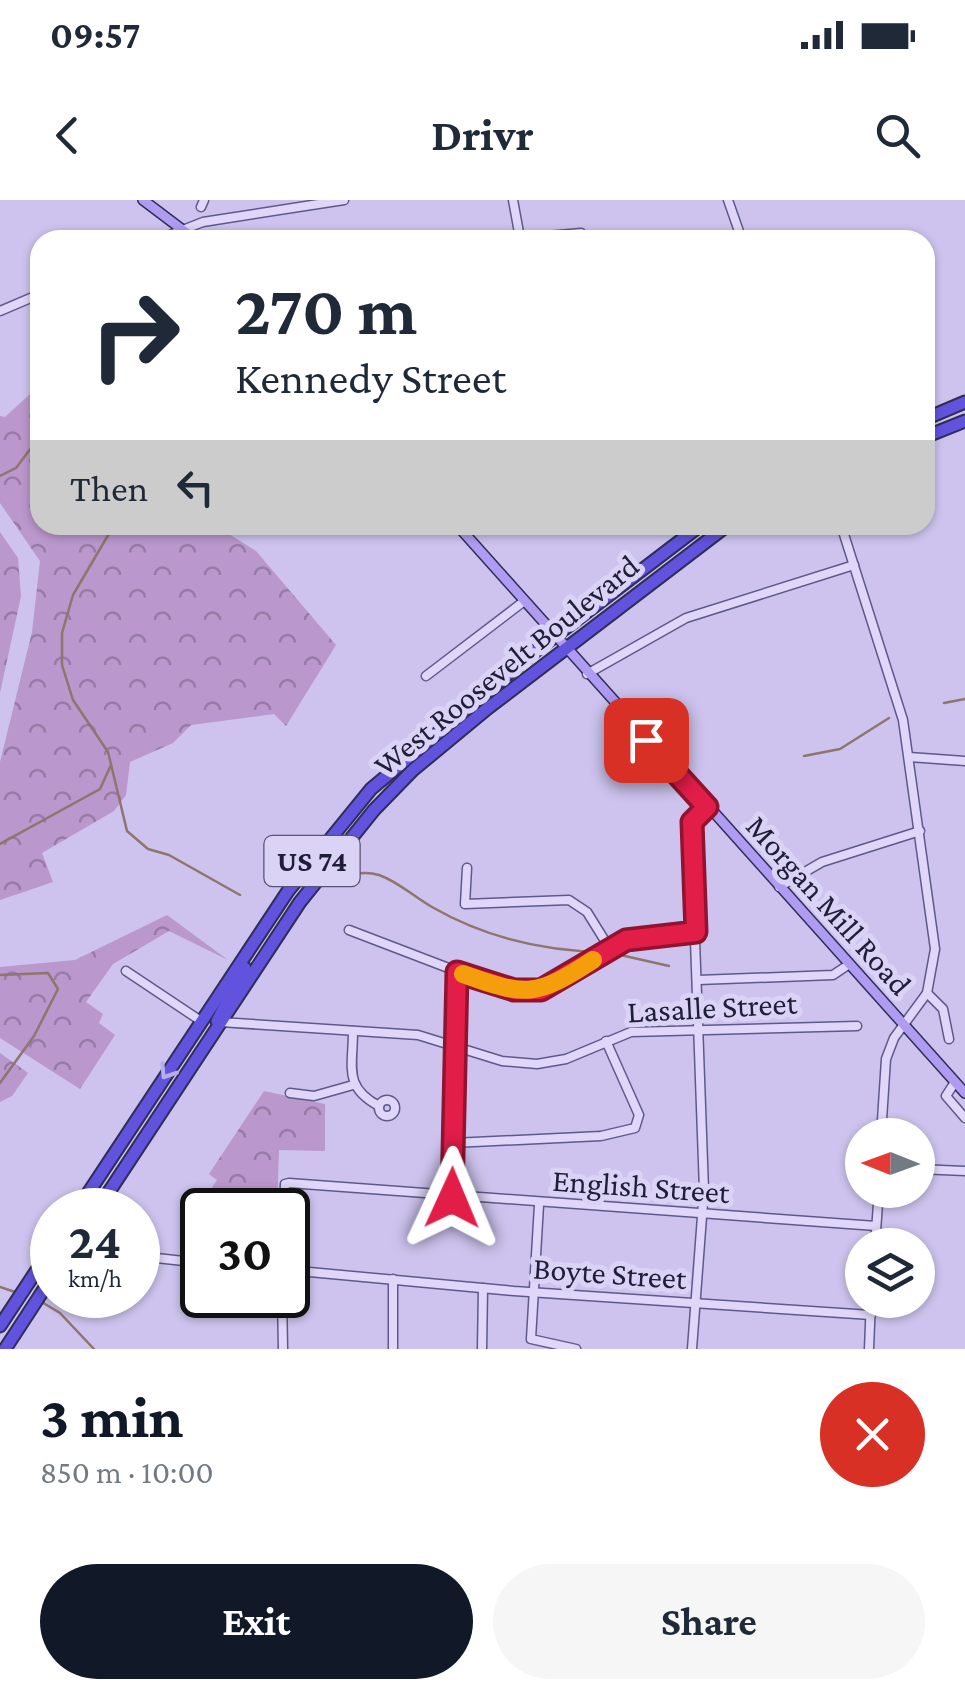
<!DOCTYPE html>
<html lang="en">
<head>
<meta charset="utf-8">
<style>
	:root { --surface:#fff; --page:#f6f6f7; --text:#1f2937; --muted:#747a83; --accent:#111827 }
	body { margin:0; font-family:"Crimson Pro",serif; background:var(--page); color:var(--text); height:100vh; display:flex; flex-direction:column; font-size:38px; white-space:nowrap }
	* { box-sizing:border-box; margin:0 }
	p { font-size:32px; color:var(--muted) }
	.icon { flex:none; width:55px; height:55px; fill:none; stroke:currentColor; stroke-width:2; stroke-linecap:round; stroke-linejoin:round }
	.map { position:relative; height:1149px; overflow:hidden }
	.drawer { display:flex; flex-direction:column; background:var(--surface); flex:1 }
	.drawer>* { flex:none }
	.guide { position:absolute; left:30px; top:30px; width:905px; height:305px; border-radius:30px; box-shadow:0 2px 8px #0004; background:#fff; color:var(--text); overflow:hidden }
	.needle { width:65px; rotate:271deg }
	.buttons { position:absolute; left:845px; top:918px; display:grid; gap:20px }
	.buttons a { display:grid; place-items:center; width:90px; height:90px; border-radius:50%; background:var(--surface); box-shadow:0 2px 8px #0004; font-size:50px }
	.speed { position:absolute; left:30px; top:988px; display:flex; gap:20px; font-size:50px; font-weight:700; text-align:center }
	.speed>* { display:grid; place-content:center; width:130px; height:130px; border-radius:50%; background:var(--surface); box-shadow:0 2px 8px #0004; line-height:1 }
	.speed small { font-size:25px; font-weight:400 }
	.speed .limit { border:5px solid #111; border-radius:15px; background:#fff; color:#111 }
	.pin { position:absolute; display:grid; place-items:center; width:85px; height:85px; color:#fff; margin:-42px; border-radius:20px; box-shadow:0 5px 15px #0006 }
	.me { position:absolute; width:110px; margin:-55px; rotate:1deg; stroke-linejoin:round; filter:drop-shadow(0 0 8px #0008) }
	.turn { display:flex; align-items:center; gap:35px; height:210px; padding:0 40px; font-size:45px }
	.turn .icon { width:130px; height:130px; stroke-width:2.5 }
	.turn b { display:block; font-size:70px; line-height:85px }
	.then { display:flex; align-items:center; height:95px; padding:0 40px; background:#0003; gap:20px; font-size:38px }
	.round { display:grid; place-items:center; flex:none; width:105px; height:105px; border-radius:52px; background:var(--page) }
	.overview { display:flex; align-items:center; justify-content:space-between; height:170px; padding:0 40px }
	h1 { font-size:60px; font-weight:700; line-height:75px; color:var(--accent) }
	.primary-button { display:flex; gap:20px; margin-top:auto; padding:20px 40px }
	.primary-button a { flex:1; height:115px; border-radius:60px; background:var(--accent); color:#fff; font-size:40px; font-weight:700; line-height:115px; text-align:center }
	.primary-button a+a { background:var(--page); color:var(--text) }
	.status { display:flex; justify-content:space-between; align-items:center; height:70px; padding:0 50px; background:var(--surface); direction:ltr }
	.status svg { height:28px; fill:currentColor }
	header { display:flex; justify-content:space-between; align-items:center; height:130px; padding:0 40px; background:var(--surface); font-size:45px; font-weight:700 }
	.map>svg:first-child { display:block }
	.forest { fill:url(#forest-crowns) }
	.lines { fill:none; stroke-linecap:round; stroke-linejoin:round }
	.stream { stroke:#8f766c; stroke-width:2.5 }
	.minor-casing { stroke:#5d5a89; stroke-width:11 }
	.major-casing { stroke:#2e2e56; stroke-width:12 }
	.highway-casing { stroke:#2e2e56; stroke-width:15 }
	.minor { stroke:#dfd6f9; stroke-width:8 }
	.major { stroke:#af9bf2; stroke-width:9 }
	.highway { stroke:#6153de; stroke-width:11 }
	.oneway { stroke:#b6adef }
	.route-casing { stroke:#92132f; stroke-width:25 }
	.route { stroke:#e11d48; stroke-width:18 }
	.slow { stroke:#f59e0b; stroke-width:18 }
	.labels { text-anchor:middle; stroke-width:10; stroke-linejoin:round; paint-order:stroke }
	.shield { fill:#dbd3f6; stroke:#575471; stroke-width:2.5 }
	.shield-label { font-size:30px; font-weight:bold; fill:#1f1e38 }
	.street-label { font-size:32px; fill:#1f1e38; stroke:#dbd3f6 }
</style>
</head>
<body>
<div class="status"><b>09:57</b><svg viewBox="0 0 49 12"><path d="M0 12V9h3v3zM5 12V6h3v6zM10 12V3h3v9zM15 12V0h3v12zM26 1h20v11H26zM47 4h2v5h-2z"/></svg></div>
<header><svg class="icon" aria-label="back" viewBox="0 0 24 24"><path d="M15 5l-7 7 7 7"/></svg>Drivr<svg class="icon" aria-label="search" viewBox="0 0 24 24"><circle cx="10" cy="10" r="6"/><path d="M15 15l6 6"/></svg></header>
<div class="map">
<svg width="965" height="1149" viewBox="0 0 965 1149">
	<defs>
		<pattern id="forest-crowns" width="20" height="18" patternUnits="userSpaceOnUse" patternTransform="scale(2.5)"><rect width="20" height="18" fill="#ba97cc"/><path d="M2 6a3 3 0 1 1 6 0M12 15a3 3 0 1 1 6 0" fill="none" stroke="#977ba7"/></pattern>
	</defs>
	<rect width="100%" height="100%" fill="#cdc3ee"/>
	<g class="forest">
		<polygon points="40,185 40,325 215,325 256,351 336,445 286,526 274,514 191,525 173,543 130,562 126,595 114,611 42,653 53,682 0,700 0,562 32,432 40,361 0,303 0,216 5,217"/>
		<polygon points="0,332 18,358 21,396 0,493"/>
		<polygon points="167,715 228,760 169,731 113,764 86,802 103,814 99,823 115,835 80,889 0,838 0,767 75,760"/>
		<polygon points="0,853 28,873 12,896 0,902"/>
		<polygon points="264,891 325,904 325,951 279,950 277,1010 199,1007 217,980 209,974"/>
	</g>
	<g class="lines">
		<g class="stream">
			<polyline points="0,276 16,268 40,236"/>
			<polyline points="114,325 73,395 62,433 62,465 73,500 108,552 127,631 148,649 169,655 240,695"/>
			<polyline points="944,503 965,499"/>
			<polyline points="804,556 840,549 889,518"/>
			<polyline points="0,644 100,589 111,565"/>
			<path d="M334 682C349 675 362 670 379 675 399 682 414 697 432 707 484 737 544 751 604 752"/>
			<polyline points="616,754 669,766"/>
			<polyline points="0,775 48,773 58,789 34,836 0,883"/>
			<polyline points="0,1087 18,1093"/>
			<polyline points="40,1101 60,1113 94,1149"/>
		</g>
		<g class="minor-casing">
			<g id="minor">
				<polyline points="513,0 520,38"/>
				<polyline points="728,0 742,40"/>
				<polyline points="201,7 204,0"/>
				<polyline points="157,40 203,22 344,0"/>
				<polyline points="503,40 581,33"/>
				<polyline points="0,111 40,94"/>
				<polyline points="841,325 903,520 935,749 927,793 894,838 886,859 881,935"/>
				<polyline points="587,474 686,418 854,365"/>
				<polyline points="426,476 523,402"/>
				<polyline points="909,557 965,561"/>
				<polyline points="467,668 465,704 569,700 587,712 610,749"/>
				<polyline points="779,687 822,662 920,631"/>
				<polyline points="349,730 485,782 525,791 554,784 639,736 696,732"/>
				<polyline points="126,771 201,821"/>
				<polyline points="698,780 833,775 848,765"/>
				<polyline points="927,793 943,809 949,839"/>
				<polyline points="220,822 418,835 502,861 537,864 566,859 631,832 857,826"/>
				<path d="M353 831C353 867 343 887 379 906"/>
				<polyline points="955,882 946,896 965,918"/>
				<polyline points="290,893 314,896 353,885"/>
				<circle cx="387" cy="908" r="8"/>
				<polyline points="453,943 601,936 635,928 639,915 606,841"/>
				<polyline points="918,969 965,971"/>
				<polyline points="452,997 457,771"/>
				<polyline points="539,1005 531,1139 576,1149"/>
				<polyline points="284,1010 285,984 289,983 876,1026"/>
				<polyline points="875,1045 879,990"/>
				<polyline points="138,1056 202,1063"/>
				<polyline points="288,1070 514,1091 871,1115"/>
				<polyline points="282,1095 283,1149"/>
				<polyline points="393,1149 393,1079"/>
				<polyline points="482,1149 483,1088"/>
				<polyline points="692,1149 704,990 691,629 694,617 707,607"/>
				<polyline points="869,1149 871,1100"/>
			</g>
		</g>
		<g class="major-casing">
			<g id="major">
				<polyline points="143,0 196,40"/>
				<polyline points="457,325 965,893"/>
			</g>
		</g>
		<g class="highway-casing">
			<g id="highway">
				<polyline points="925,219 965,202"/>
				<polyline points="925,237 965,221"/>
				<polyline points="217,821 245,768"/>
				<polyline points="77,1010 288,691 371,589 533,453 701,325"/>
				<polyline points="97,1010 300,702 374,610 413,570 488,508 728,325"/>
				<polyline points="0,1126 52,1047"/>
				<polyline points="5,1149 52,1077"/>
			</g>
		</g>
		<use href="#minor" class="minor"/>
		<use href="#major" class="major"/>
		<use href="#highway" class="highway"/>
	</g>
	<defs><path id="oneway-chevron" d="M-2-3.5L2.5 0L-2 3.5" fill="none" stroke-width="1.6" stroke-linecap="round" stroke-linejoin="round" transform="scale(2.5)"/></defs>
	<use class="oneway" href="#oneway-chevron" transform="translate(167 872) rotate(123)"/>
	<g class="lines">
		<g class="route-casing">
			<polyline id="route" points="452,998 457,772 514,790 541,790 626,740 696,732 692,622 707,607 646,540"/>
		</g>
		<use href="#route" class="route"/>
		<path class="slow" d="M463 774C527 797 536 797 593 760"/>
	</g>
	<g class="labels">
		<rect class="shield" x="264.5" y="636" width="95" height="50" rx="8"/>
		<g class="shield-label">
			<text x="312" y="671">US 74</text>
		</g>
		<g class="street-label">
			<text transform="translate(506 465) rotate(-39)" y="11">West Roosevelt Boulevard</text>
			<text transform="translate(829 705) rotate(48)" y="11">Morgan Mill Road</text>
			<text transform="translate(712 807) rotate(-3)" y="11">Lasalle Street</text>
			<text transform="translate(641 986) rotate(4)" y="11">English Street</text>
			<text transform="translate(610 1073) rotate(4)" y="11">Boyte Street</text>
		</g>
	</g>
</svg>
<div class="buttons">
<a><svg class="needle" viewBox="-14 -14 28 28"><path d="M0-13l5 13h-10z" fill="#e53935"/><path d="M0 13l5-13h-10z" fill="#747a83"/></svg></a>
<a><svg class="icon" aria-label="layers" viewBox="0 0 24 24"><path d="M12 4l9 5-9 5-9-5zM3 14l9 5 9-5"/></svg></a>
</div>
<div class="speed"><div>24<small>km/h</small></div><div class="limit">30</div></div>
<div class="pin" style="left:646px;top:540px;background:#d93025"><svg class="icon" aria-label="arrive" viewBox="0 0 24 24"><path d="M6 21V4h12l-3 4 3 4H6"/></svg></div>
<svg class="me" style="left:452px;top:998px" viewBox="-20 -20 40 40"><path d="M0-17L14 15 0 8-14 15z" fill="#e11d48" stroke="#fff" stroke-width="4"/></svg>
<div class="guide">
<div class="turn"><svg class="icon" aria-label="right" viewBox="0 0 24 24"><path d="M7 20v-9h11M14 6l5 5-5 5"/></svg><div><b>270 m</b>Kennedy Street</div></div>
<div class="then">Then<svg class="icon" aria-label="left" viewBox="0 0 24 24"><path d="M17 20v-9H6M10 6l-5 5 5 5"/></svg></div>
</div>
</div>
<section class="drawer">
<div class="overview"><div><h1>3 min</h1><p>850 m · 10:00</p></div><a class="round" style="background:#d93025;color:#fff"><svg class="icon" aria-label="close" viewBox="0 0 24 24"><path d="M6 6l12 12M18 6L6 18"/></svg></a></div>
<div class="primary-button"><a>Exit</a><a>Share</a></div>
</section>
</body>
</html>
